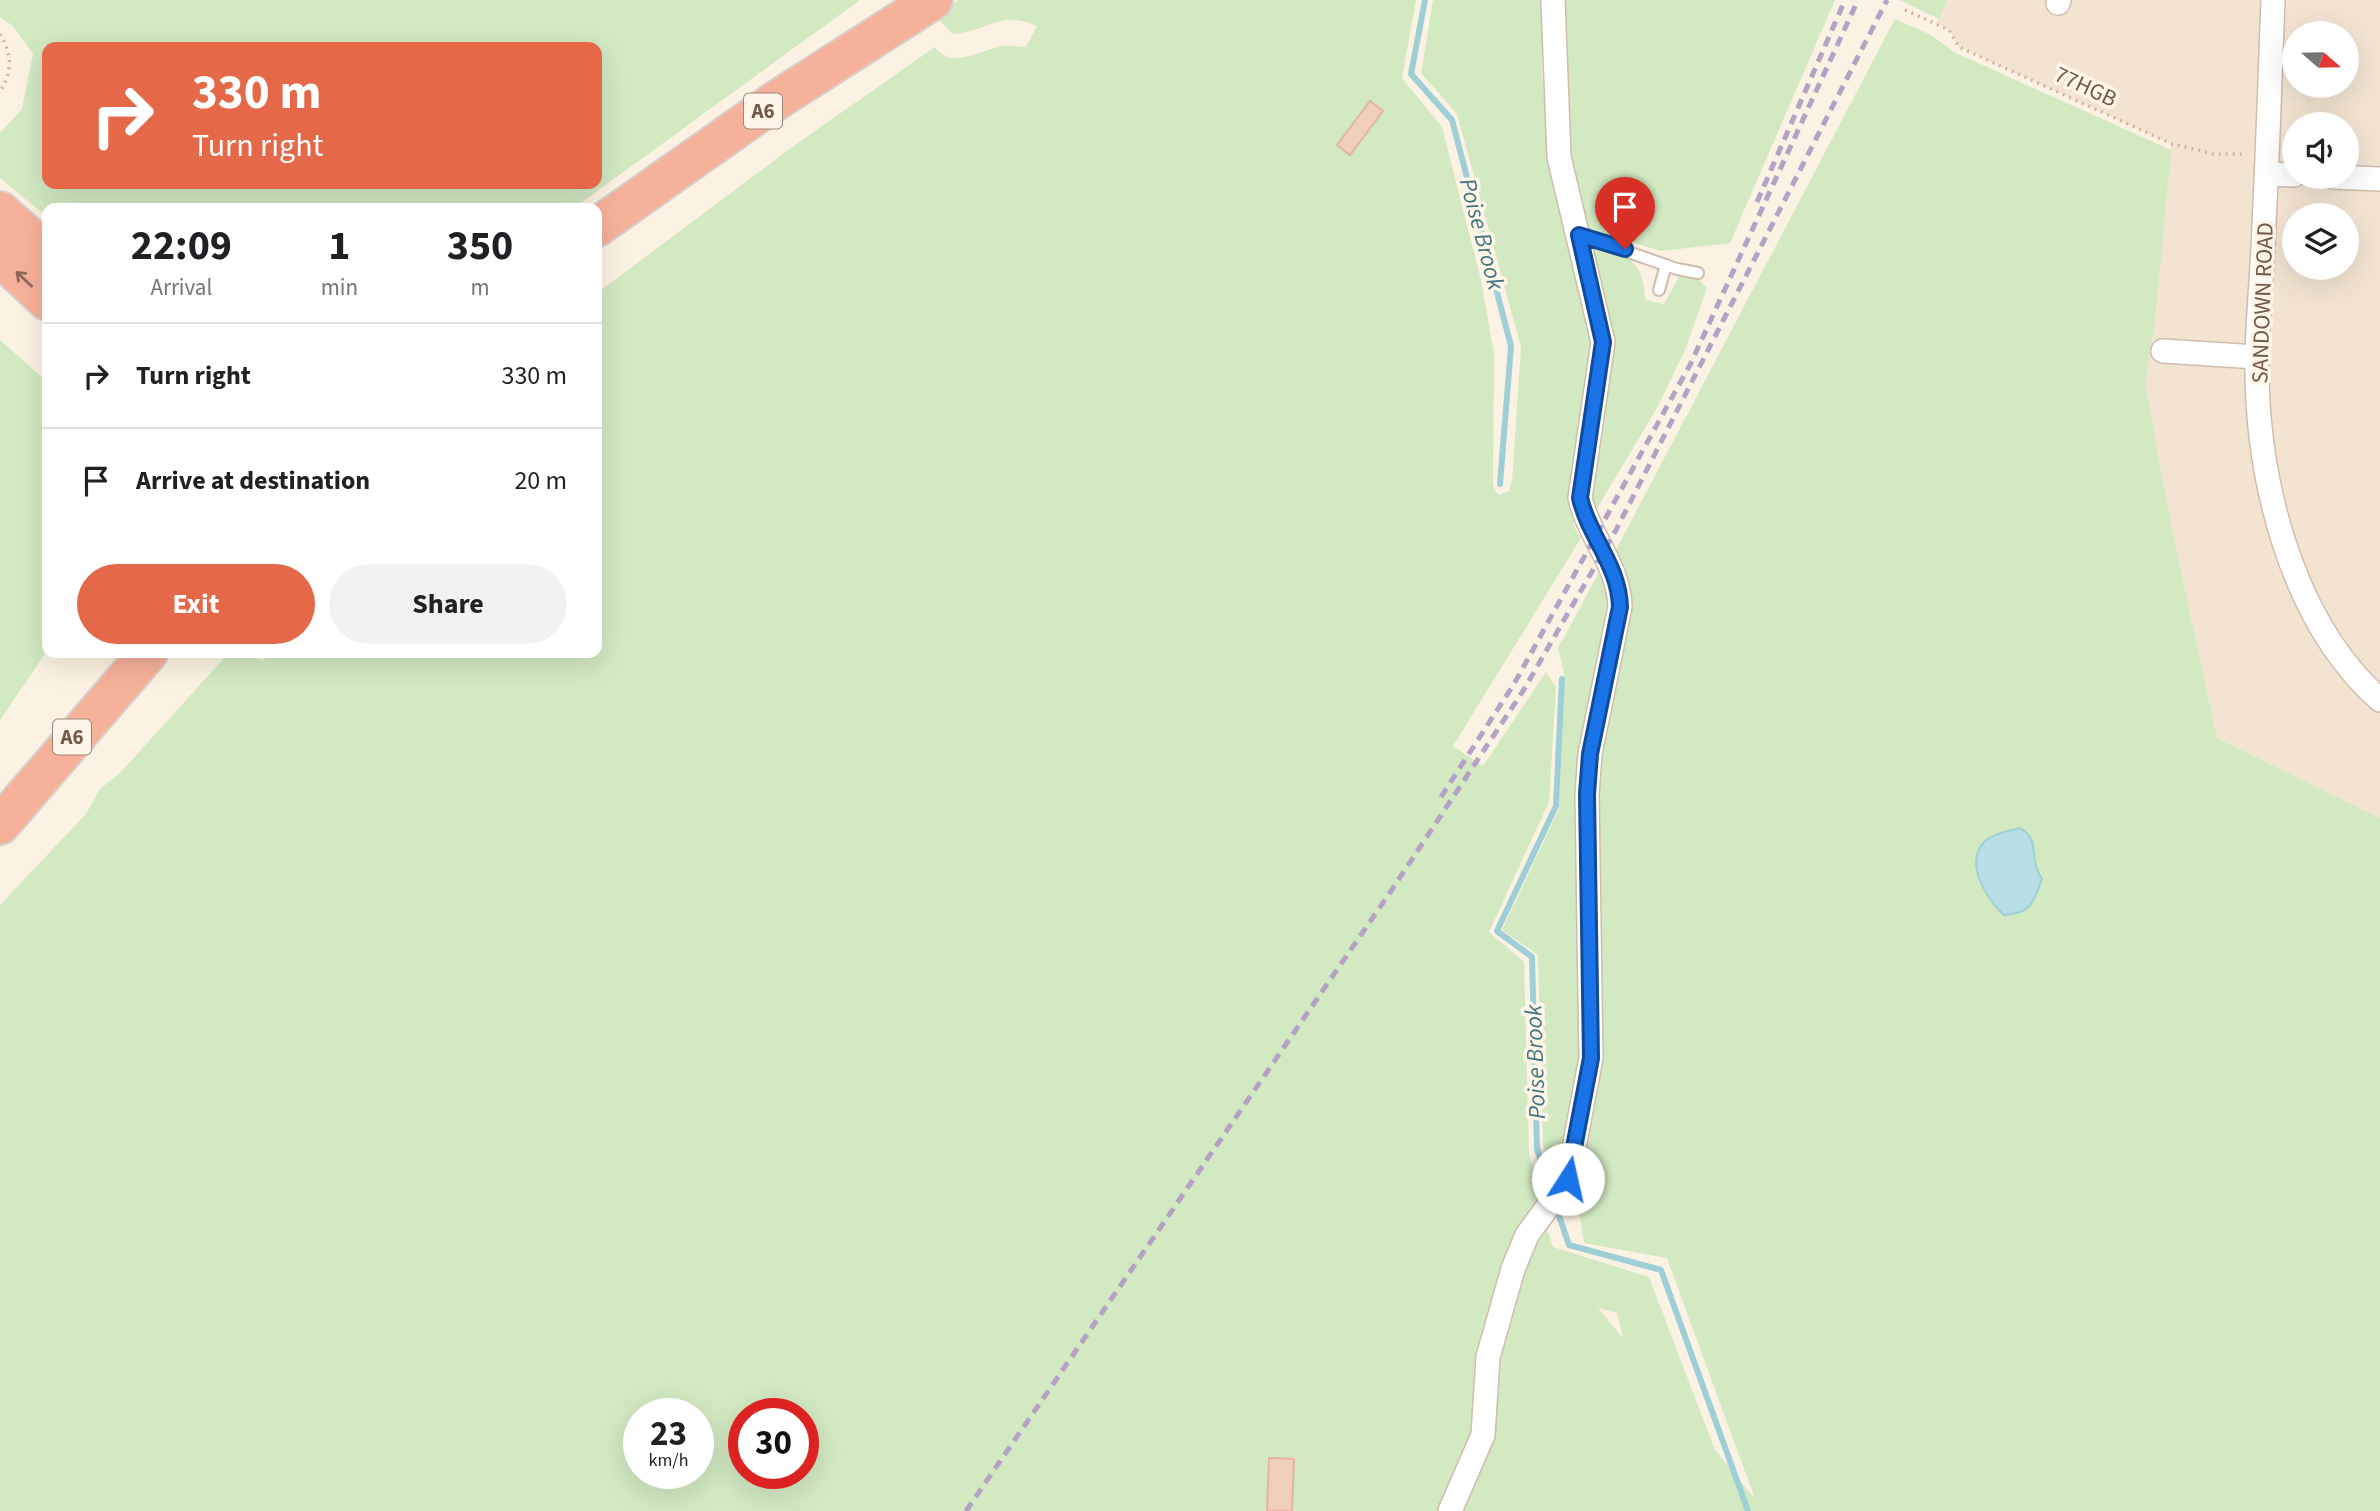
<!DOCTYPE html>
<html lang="en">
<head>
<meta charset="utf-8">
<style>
	:root { --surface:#fff; --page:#f2f2f2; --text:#202124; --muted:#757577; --line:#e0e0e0; --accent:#e56949 }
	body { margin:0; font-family:"Source Sans 3",sans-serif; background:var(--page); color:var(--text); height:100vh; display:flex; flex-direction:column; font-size:26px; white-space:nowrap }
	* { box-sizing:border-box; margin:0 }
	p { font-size:23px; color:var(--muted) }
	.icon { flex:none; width:38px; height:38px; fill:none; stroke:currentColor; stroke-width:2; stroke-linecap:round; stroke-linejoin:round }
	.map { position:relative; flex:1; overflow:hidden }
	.sheet { position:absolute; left:42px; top:203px; width:560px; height:455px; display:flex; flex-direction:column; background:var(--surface); border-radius:14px; box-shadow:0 7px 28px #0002 }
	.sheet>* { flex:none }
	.banner { position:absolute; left:42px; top:42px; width:560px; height:147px; border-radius:14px; box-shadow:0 7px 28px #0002; background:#e56949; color:#fff; overflow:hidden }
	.needle { width:46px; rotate:110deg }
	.fabs { position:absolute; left:2282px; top:21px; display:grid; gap:14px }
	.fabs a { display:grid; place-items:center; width:77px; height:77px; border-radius:50%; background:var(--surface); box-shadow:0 7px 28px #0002; font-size:35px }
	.speed { position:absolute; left:623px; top:1398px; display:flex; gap:14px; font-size:35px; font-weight:700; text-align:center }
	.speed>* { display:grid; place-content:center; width:91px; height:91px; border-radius:50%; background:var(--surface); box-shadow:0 7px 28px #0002; line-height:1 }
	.speed small { font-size:18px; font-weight:400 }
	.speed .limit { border:10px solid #d22; background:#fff; color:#111 }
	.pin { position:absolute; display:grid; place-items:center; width:60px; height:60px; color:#fff; margin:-72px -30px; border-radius:50% 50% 50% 0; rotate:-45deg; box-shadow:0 0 7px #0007 }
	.pin .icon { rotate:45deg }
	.me { position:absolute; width:77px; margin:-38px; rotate:10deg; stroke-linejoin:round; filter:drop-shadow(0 0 5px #0008) }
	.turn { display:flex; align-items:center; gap:24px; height:147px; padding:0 35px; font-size:32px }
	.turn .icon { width:91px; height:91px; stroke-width:2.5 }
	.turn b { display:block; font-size:49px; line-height:60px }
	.eta { display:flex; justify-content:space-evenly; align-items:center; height:119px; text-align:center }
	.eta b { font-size:42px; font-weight:700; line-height:49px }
	.cta { display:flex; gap:14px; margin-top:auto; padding:14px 35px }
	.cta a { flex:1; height:80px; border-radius:42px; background:var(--accent); color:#fff; font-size:28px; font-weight:700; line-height:80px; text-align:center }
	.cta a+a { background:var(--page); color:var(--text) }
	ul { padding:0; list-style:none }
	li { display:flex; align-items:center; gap:21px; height:105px; padding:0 35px; border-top:2px solid var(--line) }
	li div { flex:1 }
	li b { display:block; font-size:26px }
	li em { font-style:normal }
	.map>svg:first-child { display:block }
	.residential { fill:#f3e4d2; fill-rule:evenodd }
	.green { fill:#d2e9c2; fill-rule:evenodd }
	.water { fill:#b8dfe5; stroke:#9ecfd7; stroke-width:2 }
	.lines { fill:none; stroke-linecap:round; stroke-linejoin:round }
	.stream { stroke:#9ecfd7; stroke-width:6 }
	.building { fill:#f1d0bb; stroke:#e4b69b; stroke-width:2 }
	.lane-casing { stroke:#cfbcad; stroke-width:14 }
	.street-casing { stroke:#cfbcad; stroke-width:26 }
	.highway-casing { stroke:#d8d0cc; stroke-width:42 }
	.path { stroke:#d6b39e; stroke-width:3.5; stroke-dasharray:2 5; stroke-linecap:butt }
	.lane { stroke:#fff; stroke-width:10 }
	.street { stroke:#fff; stroke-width:23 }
	.highway { stroke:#f6b19a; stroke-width:38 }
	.rail { stroke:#b4a2c5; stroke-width:5; stroke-dasharray:10 7; stroke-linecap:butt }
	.oneway { stroke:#8e6a59 }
	.route-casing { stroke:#114b97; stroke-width:18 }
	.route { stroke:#1a73e8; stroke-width:12 }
	.labels { text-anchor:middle; stroke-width:7; stroke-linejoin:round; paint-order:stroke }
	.shield { fill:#fff6e9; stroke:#9e8779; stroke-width:2 }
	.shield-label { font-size:21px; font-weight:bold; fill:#745849 }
	.street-label { font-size:23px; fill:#745849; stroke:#fff6e9 }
	.water-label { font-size:24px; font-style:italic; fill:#407780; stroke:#fff6e9 }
</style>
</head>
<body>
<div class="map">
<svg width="2380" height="1511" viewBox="0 0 2380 1511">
	<rect width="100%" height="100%" fill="#fcf2e3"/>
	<path class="residential" d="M1947 0H2380V818L2217 738 2171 524 2145 383 2155 322 2171 144 1959 47 1949 30 1936 24ZM2294 33H2347V86H2294ZM2294 124H2347V177H2294ZM2294 215H2347V268H2294Z"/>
	<g class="green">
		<path d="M0 0H860L574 208H47V217L0 178V133L22 109 33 54 13 26 0 17ZM47 47H597V184H47Z"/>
		<path d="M958 0H1416L1402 78 1442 127 1481 280 1494 354 1493 485 1498 495 1509 491 1512 480 1521 347 1457 114 1421 73 1433 0H1542V74L1551 161 1596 349 1573 495 1574 527 1581 538 1453 746 1483 766 1546 672 1556 687 1549 802 1489 932 1524 962 1529 1155 1542 1192 1538 1200 1553 1247 1649 1277 1715 1450 1755 1499 1667 1258 1584 1243 1576 1192 1589 1110 1597 1096 1602 1057 1598 1046 1601 950 1596 928 1598 765 1629 603V583L1616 550 1895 19 1931 35 1956 53 2171 150 2155 322 2145 383 2171 524 2217 738 2380 818V1511H0V905L86 814 100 789 121 772 226 656 240 653 263 661 271 653H597V293L795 145 935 47C951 71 981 49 1003 46 1010 45 1019 47 1026 47L1037 26C1001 9 987 32 953 34L936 16ZM1598 1308 1617 1313 1623 1337H1622ZM639 1414H698V1474H639ZM744 1414H803V1474H744Z"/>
		<polygon points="1559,0 1835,0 1730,243 1661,251 1589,229 1569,158"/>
		<polygon points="1900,0 1947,0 1939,19"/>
		<path d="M1594 247C1629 253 1644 263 1645 300L1664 304 1679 277 1697 278 1707 288 1685 350 1657 408 1593 515 1585 500 1603 432 1607 377Z"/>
		<polygon points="0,340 47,382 47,651 0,720"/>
		<polygon points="1602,567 1613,603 1607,630 1581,1057 1571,1121 1554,1179 1543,1144 1538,955 1502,930 1559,809 1565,678 1558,648"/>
	</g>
	<path class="water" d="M2020 828C2042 841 2027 856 2042 879 2033 903 2032 913 2004 915 1987 899 1964 864 1984 842 1992 834 2009 831 2020 828Z"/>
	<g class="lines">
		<g class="stream">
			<polyline points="1425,0 1411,74 1452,120 1511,346 1500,484"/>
			<polyline points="1552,1194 1537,1149 1532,957 1497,931 1556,806 1562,679"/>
			<polyline points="1555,1204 1569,1245 1661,1270 1748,1511"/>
		</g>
	</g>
	<g class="building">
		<polygon points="1370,101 1383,111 1350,155 1337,145"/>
		<polygon points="1269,1458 1294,1459 1292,1511 1267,1511"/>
	</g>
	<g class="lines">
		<g class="lane-casing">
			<g id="lane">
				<polyline points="1579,235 1677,269 1698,273"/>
				<polyline points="1659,290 1666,265"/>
			</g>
		</g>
		<g class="street-casing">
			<g id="street">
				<path d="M2273 0C2270 74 2268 148 2264 223 2263 267 2258 311 2257 355 2255 473 2289 619 2380 700"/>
				<polyline points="2058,3 2059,0"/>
				<polyline points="2267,174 2294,175"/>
				<polyline points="2333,177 2380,179"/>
				<polyline points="2163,351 2257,357"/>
				<path d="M1450 1511 1483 1435 1488 1357 1513 1269 1527 1235 1568 1179 1591 1058 1587 794 1590 754 1620 607C1619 565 1589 537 1580 498L1603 342 1559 157 1553 0"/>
			</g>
		</g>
		<g class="highway-casing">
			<g id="highway">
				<polyline points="0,211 47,253"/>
				<polyline points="597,227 777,100 933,0"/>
				<polyline points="0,257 47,301"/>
				<polyline points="0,825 148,653"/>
			</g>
		</g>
		<g class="path">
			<polyline points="1905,10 1949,30 1959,47 2172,144 2214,154 2247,154"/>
			<path d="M0 34C12 54 13 71 0 91"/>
		</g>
		<use href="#lane" class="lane"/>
		<use href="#street" class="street"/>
		<use href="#highway" class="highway"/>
		<g class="rail">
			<polyline points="1757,202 1845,0"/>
			<polyline points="1441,797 1514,684 1691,363 1858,0"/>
			<polyline points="966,1511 1391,891 1523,691 1616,530 1887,0"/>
		</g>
	</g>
	<defs><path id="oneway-shaft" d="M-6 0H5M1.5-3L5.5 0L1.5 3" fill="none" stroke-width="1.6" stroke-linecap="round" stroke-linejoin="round" transform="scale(1.75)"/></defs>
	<use class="oneway" href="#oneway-shaft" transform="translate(24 279) rotate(-137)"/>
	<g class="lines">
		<g class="route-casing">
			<path id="route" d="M1568 1179 1591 1058 1587 794 1590 754 1620 607C1619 565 1589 537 1580 498L1603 342 1579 235 1625 249"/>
		</g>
		<use href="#route" class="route"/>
	</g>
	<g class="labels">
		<g class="shield">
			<rect x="744" y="93.5" width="38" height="35" rx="5"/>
			<rect x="53" y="719.5" width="38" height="35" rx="5"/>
		</g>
		<g class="shield-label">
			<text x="763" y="118">A6</text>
			<text x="72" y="744">A6</text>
		</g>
		<g class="street-label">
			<text transform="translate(2086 86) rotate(25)" y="8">77HGB</text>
			<text transform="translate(2262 303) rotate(-88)" y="8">SANDOWN ROAD</text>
		</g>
		<g class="water-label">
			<text transform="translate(1482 234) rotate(75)" y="8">Poise Brook</text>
			<text transform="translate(1535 1062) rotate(-92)" y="8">Poise Brook</text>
		</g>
	</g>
</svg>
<div class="fabs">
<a><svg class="needle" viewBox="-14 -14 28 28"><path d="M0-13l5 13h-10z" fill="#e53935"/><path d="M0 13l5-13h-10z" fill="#757577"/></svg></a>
<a><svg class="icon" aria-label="sound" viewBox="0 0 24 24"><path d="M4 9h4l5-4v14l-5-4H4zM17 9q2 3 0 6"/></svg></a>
<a><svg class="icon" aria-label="layers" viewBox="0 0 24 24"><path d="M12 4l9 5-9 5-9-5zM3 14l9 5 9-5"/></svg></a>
</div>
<div class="speed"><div>23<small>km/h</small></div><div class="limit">30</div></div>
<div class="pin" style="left:1625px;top:249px;background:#d93025"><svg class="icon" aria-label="arrive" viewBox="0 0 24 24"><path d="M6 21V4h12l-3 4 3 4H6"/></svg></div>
<svg class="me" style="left:1568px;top:1179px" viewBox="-20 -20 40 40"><circle r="19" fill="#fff"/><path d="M0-13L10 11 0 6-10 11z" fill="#1a73e8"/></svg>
<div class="banner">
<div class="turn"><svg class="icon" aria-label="right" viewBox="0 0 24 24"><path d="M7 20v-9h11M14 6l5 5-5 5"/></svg><div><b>330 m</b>Turn right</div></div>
</div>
<section class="sheet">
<div class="eta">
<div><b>22:09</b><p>Arrival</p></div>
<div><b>1</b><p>min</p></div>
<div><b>350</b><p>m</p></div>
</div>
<ul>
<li><svg class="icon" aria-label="right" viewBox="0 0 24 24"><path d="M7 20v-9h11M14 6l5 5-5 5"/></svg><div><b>Turn right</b></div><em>330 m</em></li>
<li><svg class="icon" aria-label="arrive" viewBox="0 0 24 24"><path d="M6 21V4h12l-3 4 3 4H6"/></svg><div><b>Arrive at destination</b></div><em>20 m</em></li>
</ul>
<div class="cta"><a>Exit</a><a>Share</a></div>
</section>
</div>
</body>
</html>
